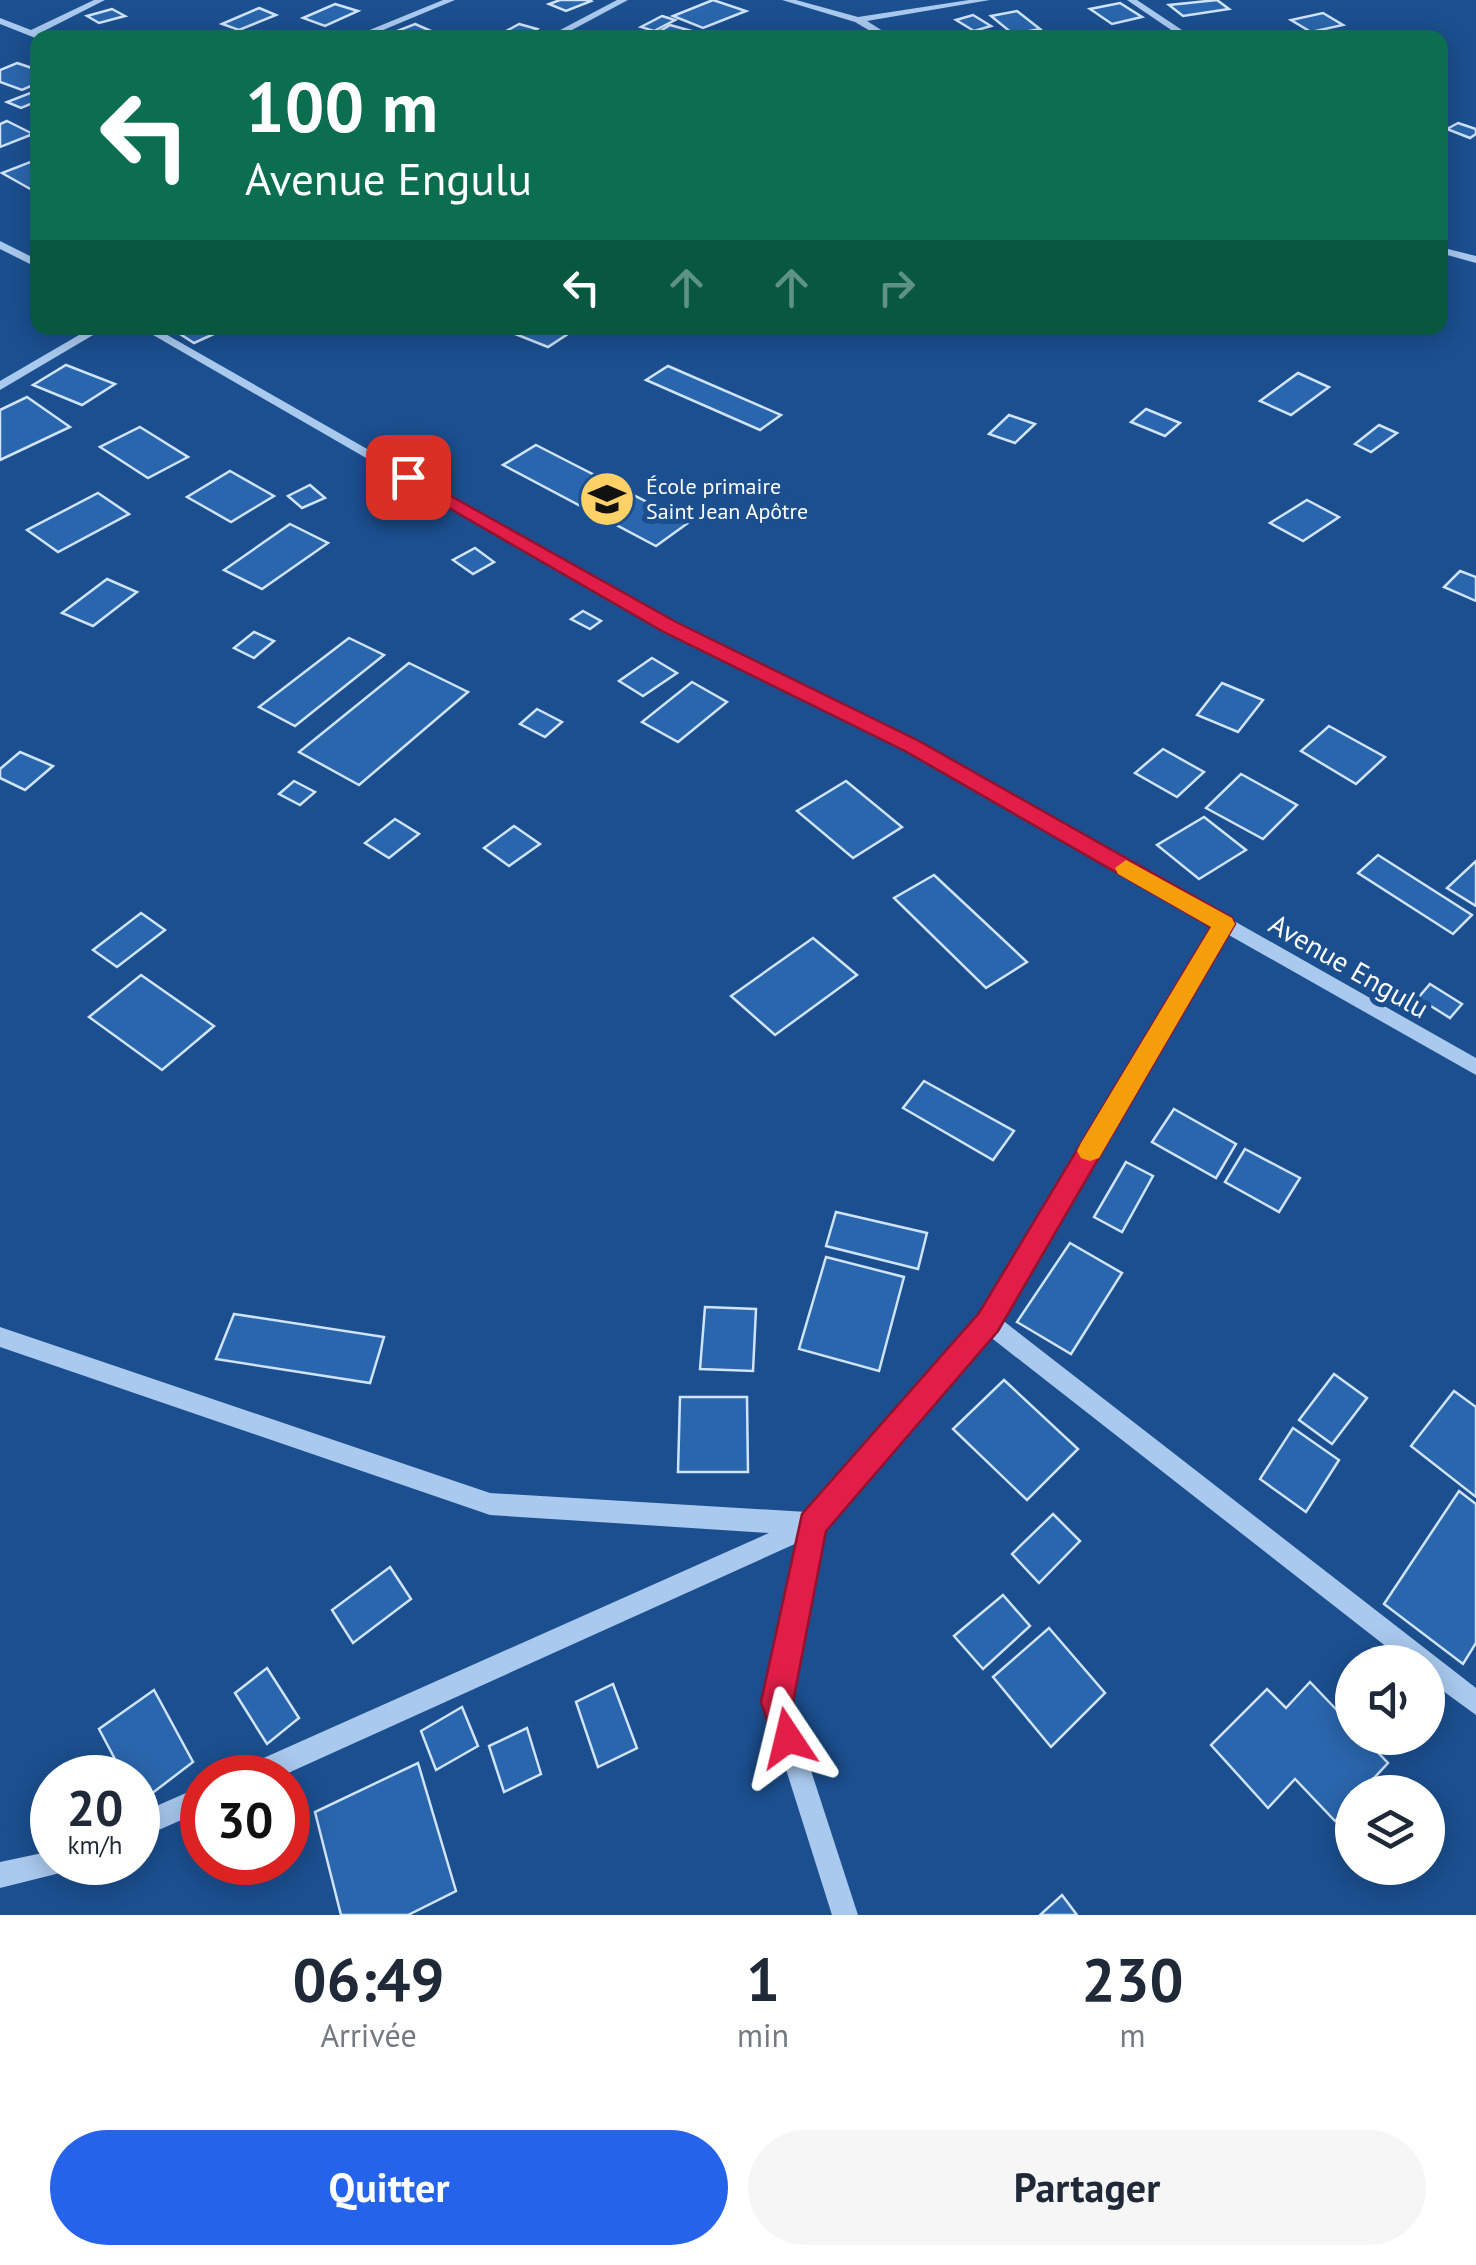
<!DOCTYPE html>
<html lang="fr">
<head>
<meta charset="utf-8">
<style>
	:root { --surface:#fff; --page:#f6f6f7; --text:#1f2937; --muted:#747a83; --accent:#2563eb }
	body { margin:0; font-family:"PT Sans",sans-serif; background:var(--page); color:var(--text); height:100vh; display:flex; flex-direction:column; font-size:38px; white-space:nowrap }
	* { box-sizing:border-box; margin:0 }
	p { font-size:32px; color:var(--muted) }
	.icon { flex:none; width:55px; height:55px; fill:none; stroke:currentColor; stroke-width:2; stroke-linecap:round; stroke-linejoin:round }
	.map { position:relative; height:1915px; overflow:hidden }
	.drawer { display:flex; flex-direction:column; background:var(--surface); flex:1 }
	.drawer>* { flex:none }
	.guide { position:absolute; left:30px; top:30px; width:1418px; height:305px; border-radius:20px; box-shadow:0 5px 25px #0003; background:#0b6e4f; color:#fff; overflow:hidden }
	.fabs { position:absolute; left:1335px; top:1645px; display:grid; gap:20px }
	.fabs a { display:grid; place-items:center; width:110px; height:110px; border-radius:50%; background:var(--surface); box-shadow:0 5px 25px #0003; font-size:50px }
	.speed { position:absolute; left:30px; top:1755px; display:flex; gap:20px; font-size:50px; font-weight:700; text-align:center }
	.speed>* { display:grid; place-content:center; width:130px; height:130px; border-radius:50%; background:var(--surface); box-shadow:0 5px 25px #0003; line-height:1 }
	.speed small { font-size:25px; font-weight:400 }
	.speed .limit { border:15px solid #d22; background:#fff; color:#111 }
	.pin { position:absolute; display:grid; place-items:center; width:85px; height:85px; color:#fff; margin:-42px; border-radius:20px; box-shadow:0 5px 15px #0006 }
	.me { position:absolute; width:110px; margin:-55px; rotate:350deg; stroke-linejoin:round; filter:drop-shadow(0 0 8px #0008) }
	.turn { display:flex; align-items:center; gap:35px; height:210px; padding:0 50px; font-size:45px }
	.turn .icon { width:130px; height:130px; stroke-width:2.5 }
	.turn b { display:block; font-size:70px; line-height:85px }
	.lanes { display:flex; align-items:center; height:95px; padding:0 50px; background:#0003; justify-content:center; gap:50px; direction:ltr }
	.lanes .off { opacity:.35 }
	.eta { display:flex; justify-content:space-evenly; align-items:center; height:170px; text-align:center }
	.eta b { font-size:60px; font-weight:600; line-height:70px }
	.primary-button { display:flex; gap:20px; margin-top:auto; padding:20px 50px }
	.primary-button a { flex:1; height:115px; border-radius:60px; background:var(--accent); color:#fff; font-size:40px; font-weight:600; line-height:115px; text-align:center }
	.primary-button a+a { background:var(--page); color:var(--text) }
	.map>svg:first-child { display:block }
	.building { fill:#2a66ad; stroke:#cfe3fa; stroke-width:2.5 }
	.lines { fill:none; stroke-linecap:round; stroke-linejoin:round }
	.minor { fill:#a9c9ee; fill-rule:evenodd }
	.route { fill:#e11d48; stroke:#92132f; stroke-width:2.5 }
	.slow { fill:#f59e0b }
	.labels { text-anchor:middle; stroke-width:10; stroke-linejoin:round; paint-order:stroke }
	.far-poi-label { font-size:22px; fill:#fff; stroke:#1b4f8f; text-anchor:start }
	.street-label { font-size:28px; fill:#fff; stroke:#1b4f8f }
</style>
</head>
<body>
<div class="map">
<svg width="1476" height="1915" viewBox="0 0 1476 1915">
	<rect width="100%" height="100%" fill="#1b4f8f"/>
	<g class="building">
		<polygon points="560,0 589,0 591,1 566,11 549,4"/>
		<polygon points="713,0 746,11 703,28 673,16"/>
		<polygon points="1217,0 1229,9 1183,16 1169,5"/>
		<polygon points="1120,3 1142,17 1112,24 1090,9"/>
		<polygon points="335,4 358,11 325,26 303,18"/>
		<polygon points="259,8 276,15 239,30 222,24"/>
		<polygon points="112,9 125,16 99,23 87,16"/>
		<polygon points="1017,11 1040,29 1013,34 991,16"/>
		<polygon points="1323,13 1343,25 1311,32 1291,20"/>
		<polygon points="973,15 991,26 974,31 956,20"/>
		<polygon points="662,16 675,20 654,31 641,27"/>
		<polygon points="415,24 438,34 401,38 392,33"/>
		<polygon points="519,24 537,29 522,38 501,34"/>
		<polygon points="670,25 699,33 692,38 649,38"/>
		<polygon points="17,63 38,70 38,83 22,90 0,82 0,70"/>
		<polygon points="38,90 38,101 21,108 7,102"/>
		<polygon points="7,121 33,134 0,147 0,124"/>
		<polygon points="1458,123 1476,129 1476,134 1470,138 1447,129"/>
		<polygon points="38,159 38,188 32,190 2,173"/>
		<polygon points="188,328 208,328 216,333 194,343 177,332"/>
		<polygon points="500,328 577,328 548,347"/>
		<polygon points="66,365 115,384 82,405 33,385"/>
		<polygon points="668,366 781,415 760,430 646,380"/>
		<polygon points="1298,373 1329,387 1291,415 1260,401"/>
		<polygon points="27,397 70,427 0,460 0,410"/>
		<polygon points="1146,409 1180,423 1165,436 1131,422"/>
		<polygon points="1009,415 1035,424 1015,443 989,434"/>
		<polygon points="1379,425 1397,433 1371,452 1355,444"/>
		<polygon points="140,427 188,457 148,478 100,447"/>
		<polygon points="536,445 688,523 656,546 503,465"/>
		<polygon points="230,471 274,496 231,522 187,497"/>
		<polygon points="310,485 325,498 302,508 288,496"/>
		<polygon points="98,493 129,514 58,552 27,530"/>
		<polygon points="1307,500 1339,517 1303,541 1270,523"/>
		<polygon points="290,524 328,543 262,589 224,570"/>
		<polygon points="475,548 494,562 473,574 453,560"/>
		<polygon points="1460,571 1476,577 1476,601 1444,587"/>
		<polygon points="107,579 137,592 93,626 62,613"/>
		<polygon points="583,611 601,621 590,629 571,619"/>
		<polygon points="254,632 274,641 254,658 234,648"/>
		<polygon points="349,638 384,655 295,726 259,707"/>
		<polygon points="652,658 677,673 643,696 619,681"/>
		<polygon points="409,663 468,692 359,785 299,752"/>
		<polygon points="692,682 727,702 678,742 642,722"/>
		<polygon points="1222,683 1263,700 1238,732 1197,715"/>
		<polygon points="537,709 562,722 545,737 520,724"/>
		<polygon points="1329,726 1385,757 1356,784 1301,751"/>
		<polygon points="1163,749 1204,772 1177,797 1135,773"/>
		<polygon points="20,752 53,766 25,790 0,778 0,769"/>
		<polygon points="1241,774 1297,805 1263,839 1206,808"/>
		<polygon points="294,781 315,792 300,805 279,794"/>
		<polygon points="846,781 902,827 853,858 797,811"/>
		<polygon points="1204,817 1246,850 1199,879 1157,845"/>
		<polygon points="395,819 419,834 389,858 365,843"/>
		<polygon points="514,826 540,844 509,866 484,848"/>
		<polygon points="1378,855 1472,915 1453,934 1358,873"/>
		<polygon points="1476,861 1476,906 1447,888"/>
		<polygon points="934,875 1027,962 986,988 894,898"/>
		<polygon points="141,913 165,930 117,967 93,950"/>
		<polygon points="813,938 857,975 775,1035 731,996"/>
		<polygon points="141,975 214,1026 162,1070 89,1017"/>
		<polygon points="1430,984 1462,1004 1450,1018 1418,998"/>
		<polygon points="924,1081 1014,1131 993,1160 903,1108"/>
		<polygon points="1174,1109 1236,1144 1216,1178 1152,1142"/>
		<polygon points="1245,1149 1300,1178 1279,1212 1225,1182"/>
		<polygon points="1126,1162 1153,1176 1122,1232 1094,1217"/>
		<polygon points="836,1212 927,1233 918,1269 826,1246"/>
		<polygon points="1070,1243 1122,1273 1071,1354 1017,1322"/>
		<polygon points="826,1257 904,1277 879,1371 799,1349"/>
		<polygon points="705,1307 756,1309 753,1371 700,1369"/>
		<polygon points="234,1314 384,1337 370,1383 216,1359"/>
		<polygon points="1334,1374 1367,1398 1332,1444 1299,1420"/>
		<polygon points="1004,1380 1078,1449 1027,1500 953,1429"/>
		<polygon points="1454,1391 1476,1407 1476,1497 1411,1446"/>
		<polygon points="680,1397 747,1397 748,1472 678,1472"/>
		<polygon points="1293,1428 1339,1460 1306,1512 1260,1479"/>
		<polygon points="1459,1491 1476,1504 1476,1643 1463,1664 1384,1604"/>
		<polygon points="1053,1514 1080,1541 1039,1583 1012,1554"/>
		<polygon points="390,1567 411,1599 353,1643 332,1610"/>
		<polygon points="1003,1595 1030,1626 983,1669 954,1636"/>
		<polygon points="1049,1628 1105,1693 1051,1747 993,1677"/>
		<polygon points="267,1668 299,1718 267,1744 235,1693"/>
		<polygon points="1310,1682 1352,1726 1352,1738 1364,1738 1388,1763 1361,1792 1352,1792 1352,1802 1335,1821 1295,1779 1268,1808 1211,1745 1267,1689 1286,1708"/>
		<polygon points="613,1684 637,1748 598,1767 576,1702"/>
		<polygon points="154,1690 193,1762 138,1804 138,1778 125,1778 99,1729"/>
		<polygon points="462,1707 478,1746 436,1770 421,1731"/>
		<polygon points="527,1728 541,1774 504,1792 489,1746"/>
		<polygon points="418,1763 456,1891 408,1915 341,1915 315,1812"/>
		<polygon points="1062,1895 1077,1915 1040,1915"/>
	</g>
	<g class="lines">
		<g class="minor">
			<polygon points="94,0 105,0 40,33 46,38 38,39 0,24 0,18 31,30"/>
			<polygon points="443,0 455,0 364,38 350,38"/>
			<polygon points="617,0 628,0 557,38 545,38"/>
			<polygon points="782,0 796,0 858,17 969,0 990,0 867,21 894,38 882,38 855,22"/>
			<polygon points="1127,0 1137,0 1194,38 1183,38"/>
			<polygon points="0,241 38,260 38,268 0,249"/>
			<polygon points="1440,247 1476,256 1476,263 1440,253"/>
			<polygon points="91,328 105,328 0,390 0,381"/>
			<polygon points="141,328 155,328 674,624 918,742 1476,1058 1476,1075 1227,934 1001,1319 1476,1688 1476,1715 1428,1680 1428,1662 1406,1662 989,1336 822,1529 789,1703 858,1915 832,1915 765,1703 797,1543 277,1778 236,1778 239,1769 769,1533 490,1515 0,1347 0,1327 490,1493 807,1512 981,1315 1214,926 906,750 664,630"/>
			<polygon points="202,1786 202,1811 138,1839 138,1814"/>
			<polygon points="52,1851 52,1862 72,1862 68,1871 0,1888 0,1862"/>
		</g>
	</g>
	<polygon class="route" points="408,472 676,622 919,741 1232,918 1235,924 998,1331 826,1531 793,1702 804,1738 799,1749 788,1754 777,1749 761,1702 802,1514 979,1313 1211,927 905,751 662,631 402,481 400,477"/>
	<polygon class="slow" points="1126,860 1232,918 1235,924 1099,1158 1090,1161 1081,1158 1077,1151 1081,1143 1211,927 1118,874 1115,868"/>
	<defs>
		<g id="school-disc" transform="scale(2.875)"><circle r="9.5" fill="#ffd166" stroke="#1b4f8f"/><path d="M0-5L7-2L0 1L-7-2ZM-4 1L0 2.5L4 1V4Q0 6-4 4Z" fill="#111"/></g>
	</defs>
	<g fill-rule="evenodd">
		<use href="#school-disc" x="607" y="499"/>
	</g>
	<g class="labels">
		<g class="far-poi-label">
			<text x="646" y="494">École primaire<tspan x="646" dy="25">Saint Jean Apôtre</tspan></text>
		</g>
		<g class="street-label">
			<text transform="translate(1349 966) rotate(30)" y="10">Avenue Engulu</text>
		</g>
	</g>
</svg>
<div class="fabs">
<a><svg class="icon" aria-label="sound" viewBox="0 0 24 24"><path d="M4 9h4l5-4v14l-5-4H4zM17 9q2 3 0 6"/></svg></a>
<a><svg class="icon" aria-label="layers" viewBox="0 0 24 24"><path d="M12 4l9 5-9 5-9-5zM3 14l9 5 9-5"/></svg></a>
</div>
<div class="speed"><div>20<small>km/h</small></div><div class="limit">30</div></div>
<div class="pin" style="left:408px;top:477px;background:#d93025"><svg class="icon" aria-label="arrive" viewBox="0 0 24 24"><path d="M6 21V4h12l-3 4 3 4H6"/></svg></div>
<svg class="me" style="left:788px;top:1738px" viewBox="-20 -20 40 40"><path d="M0-17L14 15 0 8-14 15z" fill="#e11d48" stroke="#fff" stroke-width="4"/></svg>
<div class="guide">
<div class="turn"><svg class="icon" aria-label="left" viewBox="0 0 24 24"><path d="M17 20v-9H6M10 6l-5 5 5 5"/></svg><div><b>100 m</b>Avenue Engulu</div></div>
<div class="lanes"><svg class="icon" aria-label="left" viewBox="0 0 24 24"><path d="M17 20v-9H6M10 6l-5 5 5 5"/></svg><svg class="icon off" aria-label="ahead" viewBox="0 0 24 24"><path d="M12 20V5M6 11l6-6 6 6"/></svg><svg class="icon off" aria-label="ahead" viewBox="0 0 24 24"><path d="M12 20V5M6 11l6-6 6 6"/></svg><svg class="icon off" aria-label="right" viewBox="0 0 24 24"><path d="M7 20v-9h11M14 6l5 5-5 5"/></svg></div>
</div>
</div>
<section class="drawer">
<div class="eta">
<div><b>06:49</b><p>Arrivée</p></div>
<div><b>1</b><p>min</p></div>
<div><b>230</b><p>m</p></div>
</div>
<div class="primary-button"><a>Quitter</a><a>Partager</a></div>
</section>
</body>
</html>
